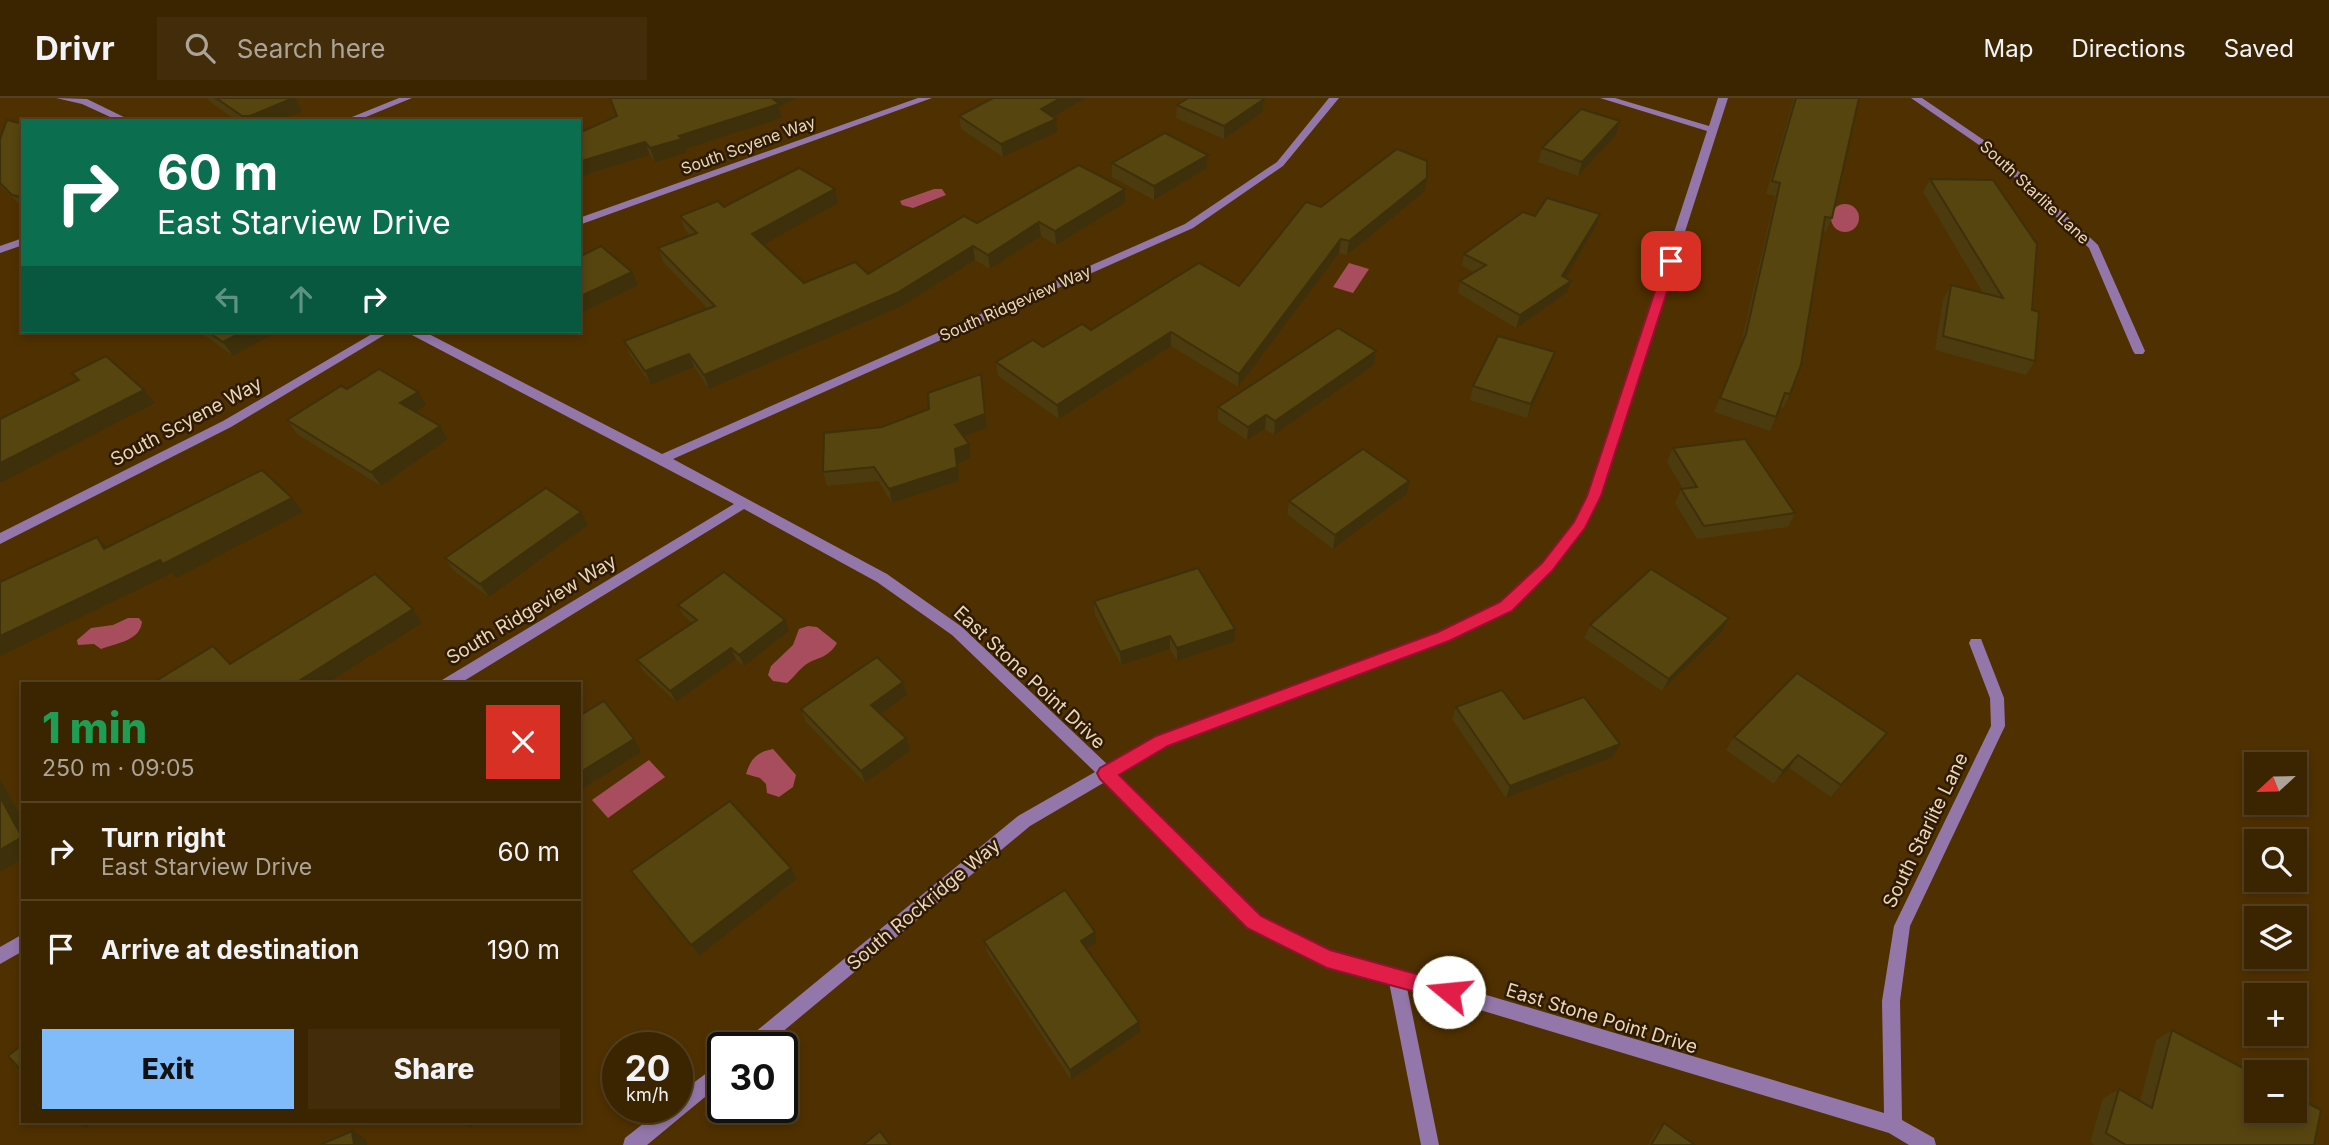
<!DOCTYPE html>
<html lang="en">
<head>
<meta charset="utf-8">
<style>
	:root { --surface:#3b2400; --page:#422c0a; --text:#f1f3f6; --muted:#aca499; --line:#544122; --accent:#81bcfa }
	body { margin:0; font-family:Inter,sans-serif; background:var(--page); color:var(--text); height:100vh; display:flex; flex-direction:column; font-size:26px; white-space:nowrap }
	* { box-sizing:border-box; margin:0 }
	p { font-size:23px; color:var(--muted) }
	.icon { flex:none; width:38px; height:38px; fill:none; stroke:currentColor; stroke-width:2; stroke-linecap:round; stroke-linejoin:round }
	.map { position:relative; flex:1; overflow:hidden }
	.drawer { position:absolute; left:21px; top:584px; width:560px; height:441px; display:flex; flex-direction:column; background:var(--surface); border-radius:0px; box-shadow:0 4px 10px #0003,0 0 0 2px var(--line) }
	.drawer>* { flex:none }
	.hud { position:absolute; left:21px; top:21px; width:560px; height:214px; border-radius:0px; box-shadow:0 4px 10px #0003,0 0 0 2px var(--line); background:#0b6e4f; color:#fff; overflow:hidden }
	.needle { width:46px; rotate:248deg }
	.controls { position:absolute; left:2244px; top:654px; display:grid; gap:14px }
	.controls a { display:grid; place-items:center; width:63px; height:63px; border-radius:0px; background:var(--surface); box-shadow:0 4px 10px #0003,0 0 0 2px var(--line); font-size:35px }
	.speed { position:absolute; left:602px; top:934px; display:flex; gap:14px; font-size:35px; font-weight:700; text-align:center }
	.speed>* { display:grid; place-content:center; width:91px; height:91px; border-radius:50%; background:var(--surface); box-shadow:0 4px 10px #0003,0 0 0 2px var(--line); line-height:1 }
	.speed small { font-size:18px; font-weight:400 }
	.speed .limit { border:4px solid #111; border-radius:10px; background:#fff; color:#111 }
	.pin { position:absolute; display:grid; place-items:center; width:60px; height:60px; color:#fff; margin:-30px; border-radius:14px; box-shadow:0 4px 10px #0006 }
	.me { position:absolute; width:77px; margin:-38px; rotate:287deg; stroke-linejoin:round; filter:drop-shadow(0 0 5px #0008) }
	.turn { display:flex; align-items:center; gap:24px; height:147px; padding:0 21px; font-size:32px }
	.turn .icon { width:91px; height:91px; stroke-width:2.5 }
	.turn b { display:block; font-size:49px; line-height:60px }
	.lanes { display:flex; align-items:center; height:66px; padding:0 21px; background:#0003; justify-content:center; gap:35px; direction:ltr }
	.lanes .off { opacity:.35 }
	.round { display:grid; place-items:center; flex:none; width:74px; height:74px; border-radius:0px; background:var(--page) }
	.head { display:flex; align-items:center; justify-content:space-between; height:119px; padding:0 21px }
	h1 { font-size:42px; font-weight:800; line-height:52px; color:#1e9e55 }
	.button { display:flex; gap:14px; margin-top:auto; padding:14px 21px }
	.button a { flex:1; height:80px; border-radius:0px; background:var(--accent); color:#111; font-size:28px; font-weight:800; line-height:80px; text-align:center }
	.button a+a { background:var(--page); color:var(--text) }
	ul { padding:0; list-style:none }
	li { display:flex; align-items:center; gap:21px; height:98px; padding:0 21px; border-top:2px solid var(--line) }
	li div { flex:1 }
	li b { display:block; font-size:26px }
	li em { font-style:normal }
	header { display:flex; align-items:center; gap:42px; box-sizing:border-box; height:98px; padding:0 35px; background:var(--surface); border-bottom:2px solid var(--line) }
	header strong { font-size:33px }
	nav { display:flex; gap:38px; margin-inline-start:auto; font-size:24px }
	.search { width:490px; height:63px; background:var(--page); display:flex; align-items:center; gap:18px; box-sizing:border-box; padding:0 24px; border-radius:0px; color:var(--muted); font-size:26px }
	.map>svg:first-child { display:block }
	.water { fill:#a84d5e }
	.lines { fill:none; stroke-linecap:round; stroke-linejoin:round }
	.minor { fill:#9477aa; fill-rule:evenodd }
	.wall { fill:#4b3b0e }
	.shaded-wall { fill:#3d300b }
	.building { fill:#574510; stroke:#3d300b; stroke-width:2 }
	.route { fill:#e11d48; stroke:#92132f; stroke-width:2 }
	.labels { text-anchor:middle; stroke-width:5; stroke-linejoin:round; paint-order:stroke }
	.far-street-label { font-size:16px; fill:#edd5b9; stroke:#2d1b04 }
	.street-label { font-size:19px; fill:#edd5b9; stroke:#2d1b04 }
</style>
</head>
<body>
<header>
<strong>Drivr</strong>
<div class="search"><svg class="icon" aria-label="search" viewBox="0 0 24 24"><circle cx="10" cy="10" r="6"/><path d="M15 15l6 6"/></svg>Search here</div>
<nav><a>Map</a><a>Directions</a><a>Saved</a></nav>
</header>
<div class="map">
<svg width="2329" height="1047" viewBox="0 0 2329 1047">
	<rect width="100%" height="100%" fill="#4f3000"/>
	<g class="water">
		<polygon points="934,91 942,91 946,97 913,110 902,107 900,103"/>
		<circle cx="1845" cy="120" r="14"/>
		<polygon points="1349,165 1369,171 1353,195 1333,189"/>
		<path d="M128 520H139L142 524C140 543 116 545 101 551L94 546 78 547 77 542 91 530 113 527Z"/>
		<path d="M808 528 817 529 837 545C827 562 817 558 804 568 798 573 793 580 787 585L773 583 768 577 771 568 793 547 799 531Z"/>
		<path d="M773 651 796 677 793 689 779 699 767 695 766 686 760 680 746 676C751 660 757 654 773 651Z"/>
		<polygon points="649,662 665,679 608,720 592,702"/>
	</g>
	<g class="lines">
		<g class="minor">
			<polygon points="56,0 87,1 132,23 119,23 82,6"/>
			<polygon points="399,0 412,0 356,23 342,23"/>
			<polygon points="918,0 932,0 579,127 579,120"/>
			<polygon points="1329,0 1339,0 1283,68 1193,130 673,361 887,476 962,529 1108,667 1157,639 1438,534 1501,505 1542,465 1575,425 1588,398 1707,33 1600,0 1615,0 1709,28 1718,0 1728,0 1600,398 1585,430 1552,473 1511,513 1448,542 1167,647 1118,677 1260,819 1330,854 1396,870 1884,1015 1882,903 1894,828 1991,628 1990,600 1969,545 1971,541 1981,541 2004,600 2005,628 1910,828 1900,903 1902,1022 1934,1040 1936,1047 1909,1047 1889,1035 1407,890 1439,1047 1421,1047 1389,884 1327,869 1248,829 1105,684 1030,728 763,950 740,950 743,944 1018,718 1095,674 952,537 877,484 744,411 459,586 440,586 442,582 734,406 410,236 408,233 423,233 662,356 1185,126 1277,64"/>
			<polygon points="1911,0 1922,0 1988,45 2098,147 2145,253 2143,256 2135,256 2133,253 2089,150 1982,49"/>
			<polygon points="23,140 23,147 0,155 0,148"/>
			<polygon points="377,233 391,233 231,329 0,446 0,435 223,323"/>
			<polygon points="23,836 23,853 0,866 0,849"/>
			<polygon points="723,963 723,984 647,1047 623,1047 625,1040 663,1010 677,1010 677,997"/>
		</g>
	</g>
	<g class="wall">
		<polygon points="208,0 295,0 302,13 279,23 237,23 210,4"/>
		<polygon points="610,0 797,0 779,9 782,20 685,51 686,55 655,64 650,57 591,75 579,81 579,35 617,18"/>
		<polygon points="993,0 1086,0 1052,19 1057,34 1003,59 961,31 959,18"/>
		<polygon points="1794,0 1859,0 1832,120 1826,134 1823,133 1790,296 1783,310 1780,309 1770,333 1714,314 1740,250 1775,98 1766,96"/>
		<polygon points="1264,1 1263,14 1224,41 1176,20 1177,7"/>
		<polygon points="23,26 23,110 0,88 0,41"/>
		<polygon points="1616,37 1578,78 1538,64 1542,50"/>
		<polygon points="1208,57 1207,70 1154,102 1112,79 1112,65"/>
		<polygon points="1930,81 2032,212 2035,263 2026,277 1935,252 1943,201 1951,187 1983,195 1923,94"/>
		<polygon points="1424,94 1347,157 1339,155 1238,289 1171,248 1059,321 998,278 996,264 1043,249 1091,232 1239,188 1321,109"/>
		<polygon points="838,105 763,146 804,185 868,176 977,125 1125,105 1056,147 1041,138 990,171 975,162 900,209 709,291 694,269 651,287 630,257 624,243 708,211 663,164 658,150 690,137 685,132 680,118 724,109"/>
		<polygon points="1600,116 1596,128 1565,180 1567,195 1516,230 1458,195 1460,183 1474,174 1462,168 1464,156 1535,118"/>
		<polygon points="199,233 273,233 275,235 233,258"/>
		<polygon points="1376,253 1374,267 1274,337 1265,331 1247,342 1218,323 1218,309"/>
		<polygon points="1555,254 1550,268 1527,320 1470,302 1473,288"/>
		<polygon points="983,289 987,330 964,338 969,346 971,360 958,365 959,383 892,405 878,383 827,388 823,374 929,311"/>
		<polygon points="347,291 426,307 416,314 440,328 448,341 381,388 297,336 287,322"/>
		<polygon points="1673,350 1795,415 1788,429 1697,441 1675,405 1681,391 1683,391 1667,364"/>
		<polygon points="1407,396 1333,451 1287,416 1289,403"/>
		<polygon points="581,414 588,427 489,499 454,473 445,460"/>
		<polygon points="1094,503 1234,544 1177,563 1170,551 1121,567 1095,517"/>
		<polygon points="678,507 789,533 744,568 736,561 676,604 643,573 637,562 692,525 683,517"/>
		<polygon points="1729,520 1722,534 1662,593 1584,540 1590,527"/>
		<polygon points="903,584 907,597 881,616 910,653 865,685 806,624 801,611"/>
		<polygon points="1456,609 1524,621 1613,659 1506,700 1452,621"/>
		<polygon points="1734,639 1877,648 1831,699 1789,670 1774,686 1726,652"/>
		<polygon points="631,773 797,781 699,858 639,785"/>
		<polygon points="984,843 1096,845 1087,851 1140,934 1071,982 987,854"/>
		<polygon points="2172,932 2314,1047 2095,1047 2090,1044 2103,1000 2119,991 2140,1003 2156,942"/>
		<polygon points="1664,1025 1695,1047 1648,1047 1655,1034"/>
	</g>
	<g class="shaded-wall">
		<polygon points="293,0 295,0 302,13 279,23 252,23 250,18"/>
		<polygon points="771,0 797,0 779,9 782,20 685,51 686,55 655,64 650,50"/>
		<polygon points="1061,0 1086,0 1042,25 1041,11"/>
		<polygon points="1264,1 1263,14 1224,41 1224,28"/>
		<polygon points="1056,21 1057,34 1003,59 1001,46"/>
		<polygon points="1620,23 1616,37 1578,78 1582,64"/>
		<polygon points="645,44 650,57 591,75 579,81 579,65 585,62"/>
		<polygon points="1208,57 1207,70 1154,102 1154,88"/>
		<polygon points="1427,80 1424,94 1347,157 1349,143"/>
		<polygon points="835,91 838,105 757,150 752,136"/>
		<polygon points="1125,91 1125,105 1056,147 1055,133"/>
		<polygon points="1600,116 1596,128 1559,191 1562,178"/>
		<polygon points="1039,124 1041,138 990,171 988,157"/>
		<polygon points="1341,141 1339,155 1238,289 1239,276"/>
		<polygon points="973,148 975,162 900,209 709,291 704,277"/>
		<polygon points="632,174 638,187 579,216 579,199"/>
		<polygon points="1571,183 1567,195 1516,230 1520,217"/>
		<polygon points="244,233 273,233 275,235 233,258 223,244"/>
		<polygon points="1171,234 1171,248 1059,321 1057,307"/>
		<polygon points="1376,253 1374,267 1274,337 1275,323"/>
		<polygon points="1555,254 1550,268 1527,320 1531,306"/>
		<polygon points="689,256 694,269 651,287 645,273"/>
		<polygon points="981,276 987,330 958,340 955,327"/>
		<polygon points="144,292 155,305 0,385 0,365"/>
		<polygon points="418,294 426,307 409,319 400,305"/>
		<polygon points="1266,317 1265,331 1247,342 1248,329"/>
		<polygon points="440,328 448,341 381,388 371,374"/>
		<polygon points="969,346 971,360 958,365 959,383 892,405 889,391 955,351"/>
		<polygon points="1409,383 1407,396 1333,451 1335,437"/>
		<polygon points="292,400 303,414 176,480 172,475 0,558 0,538"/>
		<polygon points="581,414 588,427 489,499 480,486"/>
		<polygon points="97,439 110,453 104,451"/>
		<polygon points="413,511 422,525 326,586 294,586"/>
		<polygon points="1729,520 1722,534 1662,593 1669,581"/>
		<polygon points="785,522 789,533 744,568 739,557"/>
		<polygon points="1235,531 1234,544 1177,563 1177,550"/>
		<polygon points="1170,538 1170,551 1121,567 1120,554"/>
		<polygon points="731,550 736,561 676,604 670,593"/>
		<polygon points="903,584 907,597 875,620 871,607"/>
		<polygon points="1887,635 1877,648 1831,699 1841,687"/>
		<polygon points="906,640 910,653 865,685 861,673"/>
		<polygon points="634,641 641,654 579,693 579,675"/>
		<polygon points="1620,646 1613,659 1506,700 1510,688"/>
		<polygon points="1798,657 1789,670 1774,686 1783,673"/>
		<polygon points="0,681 23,722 23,760 0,774"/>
		<polygon points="791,770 797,781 699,858 691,847"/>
		<polygon points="1095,834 1096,845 1082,854 1081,843"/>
		<polygon points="1139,924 1140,934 1071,982 1070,972"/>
		<polygon points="71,1024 93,1024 86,1030"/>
		<polygon points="464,1024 477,1024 470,1029"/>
		<polygon points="352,1033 366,1041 367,1047 354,1047"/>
	</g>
	<g class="building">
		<polygon points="216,0 293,0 250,18 242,18"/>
		<polygon points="610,0 772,0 779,6 679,38 682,41 650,50 645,44 585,62 579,65 579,35 617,18"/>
		<polygon points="993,0 1061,0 1041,11 1056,21 1001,46 959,18"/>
		<polygon points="1188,0 1262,0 1264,1 1224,28 1177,7"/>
		<polygon points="1796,0 1859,0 1832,120 1825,119 1801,267 1790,296 1785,295 1776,319 1720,300 1746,236 1780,85 1772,83"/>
		<polygon points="1581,11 1620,23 1582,64 1542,50"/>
		<polygon points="7,22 23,26 23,99 21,99 12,97 0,85 0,41"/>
		<polygon points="1165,35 1208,57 1154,88 1112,65"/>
		<polygon points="1397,51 1427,63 1427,80 1349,143 1341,141 1239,276 1171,234 1057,307 996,264 1033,242 1043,249 1082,226 1091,232 1199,165 1239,188 1306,104 1321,109"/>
		<polygon points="1079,67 1125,91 1055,133 1039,124 988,157 973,148 897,195 704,277 689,256 645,273 624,243 715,208 658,150 697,135 680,118 718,103 724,109 799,70 835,91 752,136 804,185 855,164 868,176 964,118 977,125"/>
		<polygon points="1930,81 1993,82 2037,146 2032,212 2039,214 2035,263 1943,238 1951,187 2003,200"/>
		<polygon points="1547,100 1600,116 1562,178 1571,183 1520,217 1460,183 1486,167 1464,156 1523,114 1535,118"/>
		<polygon points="601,148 632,174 579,199 579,159"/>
		<polygon points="1338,230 1376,253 1275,323 1266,317 1248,329 1218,309"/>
		<polygon points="207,233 244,233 223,244"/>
		<polygon points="1498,238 1555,254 1531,306 1473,288"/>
		<polygon points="106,258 144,292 0,365 0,321 79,282 72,275"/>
		<polygon points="379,271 418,294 400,305 440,328 371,374 287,322 341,288 347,291"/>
		<polygon points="981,276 985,316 955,327 969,346 955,351 957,369 889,391 874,369 823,374 824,335 882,329 929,311 928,295"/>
		<polygon points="1745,341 1795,415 1704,428 1681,391 1697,389 1673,350"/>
		<polygon points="1363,351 1409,383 1335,437 1289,403"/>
		<polygon points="262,372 292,400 163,466 160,462 0,538 0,484 97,439 104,451"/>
		<polygon points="546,390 581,414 480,486 445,460"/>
		<polygon points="1198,470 1235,531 1177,550 1170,538 1120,554 1094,503"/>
		<polygon points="1651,471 1729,520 1669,581 1590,527"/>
		<polygon points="724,474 785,522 739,557 731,550 670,593 637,562 697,522 678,507"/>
		<polygon points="375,476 413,511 294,586 151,586 213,548 230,566"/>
		<polygon points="877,559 903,584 871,607 906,640 861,673 801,611"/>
		<polygon points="1797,575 1887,635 1841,687 1798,657 1783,673 1734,639"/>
		<polygon points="1502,592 1524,621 1584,599 1620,646 1510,688 1456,609"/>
		<polygon points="604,603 634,641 579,675 579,618"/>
		<polygon points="0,699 22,739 0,752"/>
		<polygon points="730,703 791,770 691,847 631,773"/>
		<polygon points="1065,792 1095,834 1081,843 1139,924 1070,972 984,843"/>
		<polygon points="2172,932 2256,977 2256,1013 2294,1013 2294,998 2321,1012 2314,1047 2126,1047 2106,1035 2119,991 2152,1010"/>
		<polygon points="23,946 23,974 8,958"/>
		<polygon points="1664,1025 1695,1047 1651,1047"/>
		<polygon points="352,1033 354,1047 320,1047"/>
		<polygon points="880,1033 890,1047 863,1047"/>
	</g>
	<polygon class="route" points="1671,159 1677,163 1601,398 1585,430 1552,473 1512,513 1449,543 1168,648 1119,677 1261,818 1330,852 1456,887 1459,894 1456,900 1449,903 1327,870 1247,830 1100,681 1097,675 1100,670 1156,638 1438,534 1500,504 1542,465 1574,424 1587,398 1665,163"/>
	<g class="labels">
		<g class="far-street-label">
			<text transform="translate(748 47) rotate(-20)" y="6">South Scyene Way</text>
			<text transform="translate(2035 94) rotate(43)" y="6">South Starlite Lane</text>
			<text transform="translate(1015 205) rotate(-24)" y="6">South Ridgeview Way</text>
		</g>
		<g class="street-label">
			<text transform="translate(186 323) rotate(-28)" y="7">South Scyene Way</text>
			<text transform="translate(531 511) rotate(-31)" y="7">South Ridgeview Way</text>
			<text transform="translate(1030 579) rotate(43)" y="7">East Stone Point Drive</text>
			<text transform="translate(1925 732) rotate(-64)" y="7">South Starlite Lane</text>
			<text transform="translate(923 806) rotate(-40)" y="7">South Rockridge Way</text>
			<text transform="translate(1602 920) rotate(17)" y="7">East Stone Point Drive</text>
		</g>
	</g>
</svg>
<div class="controls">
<a><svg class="needle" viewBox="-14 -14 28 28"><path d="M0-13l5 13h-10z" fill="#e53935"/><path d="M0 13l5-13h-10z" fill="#aca499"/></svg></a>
<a><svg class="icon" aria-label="search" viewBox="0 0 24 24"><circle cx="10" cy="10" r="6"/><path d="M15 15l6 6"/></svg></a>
<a><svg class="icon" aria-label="layers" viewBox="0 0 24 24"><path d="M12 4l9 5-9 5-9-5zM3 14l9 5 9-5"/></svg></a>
<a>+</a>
<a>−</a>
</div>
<div class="speed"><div>20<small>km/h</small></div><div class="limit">30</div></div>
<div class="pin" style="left:1671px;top:163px;background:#d93025"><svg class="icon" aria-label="arrive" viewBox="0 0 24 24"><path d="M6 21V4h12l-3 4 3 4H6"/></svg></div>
<svg class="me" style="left:1449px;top:894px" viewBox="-20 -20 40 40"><circle r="19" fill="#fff"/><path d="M0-13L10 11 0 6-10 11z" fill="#e11d48"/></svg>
<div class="hud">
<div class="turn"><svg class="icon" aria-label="right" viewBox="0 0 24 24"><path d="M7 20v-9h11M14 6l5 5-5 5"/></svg><div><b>60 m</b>East Starview Drive</div></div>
<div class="lanes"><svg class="icon off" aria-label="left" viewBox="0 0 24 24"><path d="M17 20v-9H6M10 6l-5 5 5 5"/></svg><svg class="icon off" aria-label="ahead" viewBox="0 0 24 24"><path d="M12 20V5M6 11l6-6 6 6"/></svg><svg class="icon" aria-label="right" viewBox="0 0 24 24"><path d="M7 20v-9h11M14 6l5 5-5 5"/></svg></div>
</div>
<section class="drawer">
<div class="head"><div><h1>1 min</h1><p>250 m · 09:05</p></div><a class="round" style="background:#d93025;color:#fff"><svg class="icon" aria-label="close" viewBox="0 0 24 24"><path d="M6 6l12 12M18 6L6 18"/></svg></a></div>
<ul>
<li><svg class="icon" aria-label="right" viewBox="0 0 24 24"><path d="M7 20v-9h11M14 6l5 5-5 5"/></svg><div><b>Turn right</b><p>East Starview Drive</p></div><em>60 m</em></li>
<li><svg class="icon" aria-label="arrive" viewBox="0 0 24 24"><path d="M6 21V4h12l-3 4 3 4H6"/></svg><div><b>Arrive at destination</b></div><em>190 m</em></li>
</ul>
<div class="button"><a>Exit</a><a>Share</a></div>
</section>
</div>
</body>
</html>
